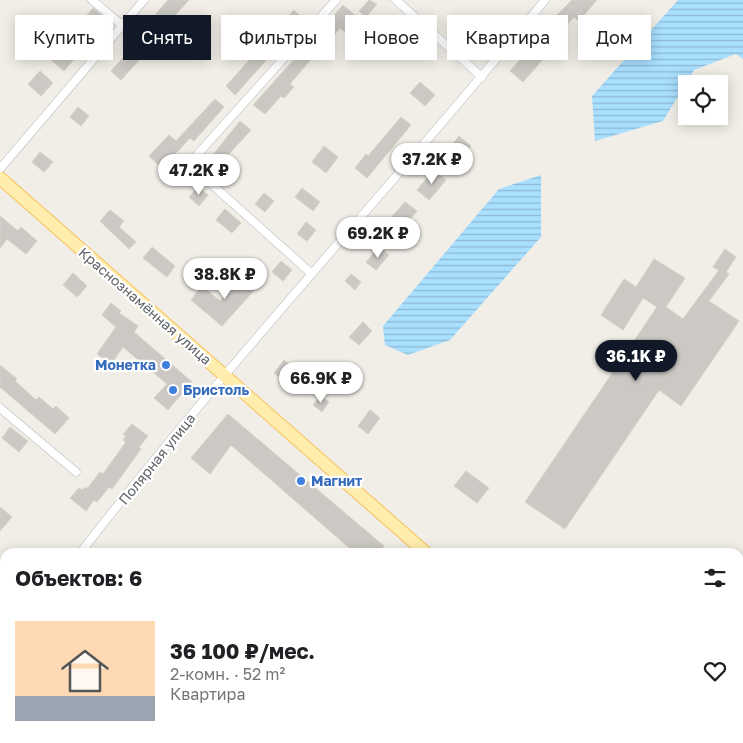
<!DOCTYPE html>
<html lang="ru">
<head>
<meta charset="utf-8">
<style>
	:root { --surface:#fff; --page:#f6f6f6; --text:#202124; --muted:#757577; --accent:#111827 }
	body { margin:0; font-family:"Golos Text",sans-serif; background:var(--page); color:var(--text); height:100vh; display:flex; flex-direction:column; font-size:19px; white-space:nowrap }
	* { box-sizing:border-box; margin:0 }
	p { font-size:16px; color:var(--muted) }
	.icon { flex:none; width:28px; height:28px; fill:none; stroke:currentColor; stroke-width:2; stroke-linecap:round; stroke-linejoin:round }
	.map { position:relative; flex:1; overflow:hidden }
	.side { position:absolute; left:0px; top:548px; width:744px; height:196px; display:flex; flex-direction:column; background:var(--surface); border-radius:15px 15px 0 0; box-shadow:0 2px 12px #0003 }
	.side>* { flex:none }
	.hud { position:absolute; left:15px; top:15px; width:714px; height:45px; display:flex; gap:10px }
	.fabs { position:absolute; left:678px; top:75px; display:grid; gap:10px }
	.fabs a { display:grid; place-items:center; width:50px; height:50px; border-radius:0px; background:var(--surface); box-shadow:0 2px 12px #0003; font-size:25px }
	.price { position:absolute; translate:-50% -42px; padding:0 11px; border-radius:18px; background:#fff; color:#222; font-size:16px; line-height:32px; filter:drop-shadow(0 1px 2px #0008) }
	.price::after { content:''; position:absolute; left:50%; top:30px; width:15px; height:11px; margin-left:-8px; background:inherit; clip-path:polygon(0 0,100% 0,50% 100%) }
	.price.current { background:var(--accent); color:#fff }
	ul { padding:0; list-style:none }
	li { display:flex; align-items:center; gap:15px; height:125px; padding:0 15px }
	li span { display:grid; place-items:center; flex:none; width:140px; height:100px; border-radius:0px; color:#555 }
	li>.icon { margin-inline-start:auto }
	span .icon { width:60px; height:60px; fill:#fffc; stroke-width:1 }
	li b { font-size:21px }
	h2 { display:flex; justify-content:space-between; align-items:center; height:60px; padding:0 15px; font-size:21px }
	.pill { padding:0 18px; border-radius:0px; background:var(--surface); box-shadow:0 2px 12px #0003; font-size:18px; line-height:45px }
	.pill.current { background:var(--accent); color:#fff }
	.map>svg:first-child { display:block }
</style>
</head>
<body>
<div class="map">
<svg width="743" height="743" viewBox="0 0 743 743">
	<defs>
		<pattern id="water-rules" width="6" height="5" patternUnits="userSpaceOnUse" patternTransform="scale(1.25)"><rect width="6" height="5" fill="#a9dfff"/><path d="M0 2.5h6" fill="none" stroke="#8db8d2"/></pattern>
	</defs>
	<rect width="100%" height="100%" fill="#f1eee7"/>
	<path fill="url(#water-rules)" d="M678,0h65v59l-7,-5 -42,16 -31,51 -68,20 -3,-45z
		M541,175v62l-91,103 -42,15 -23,-10 -2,-19 116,-137z"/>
	<path fill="#ccc9c4" stroke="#d6d0c5" d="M168,0h21l-33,36 2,3 -37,41 -10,-9 19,-21 -3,-3z
		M369,0l8,4 -11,13 -7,-6z
		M572,0h25l-18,21 -5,-4 -21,23 -11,-10z
		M343,5l15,13 -13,14 -5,-4 -21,25 -2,-1 -27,32 4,3 -10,11 -3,-2 -16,18 -12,-9z
		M93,8l15,13 -11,12 -15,-12z
		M294,10l9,9 -68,76 -9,-9z
		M475,19l12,10 -14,16 -11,-10z
		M394,23l11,10 -8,9 -11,-10z
		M532,46l12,12 -21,24 -13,-11z
		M65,47l11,10 -12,14 -12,-10z
		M40,71l13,12 -12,13 -13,-12z
		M420,82l15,13 -10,11 -15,-13z
		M215,99l9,8 -30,34 -4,-3 -28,30 -13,-12 20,-21 7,6z
		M78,107l11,9 -8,10 -11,-9z
		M401,117l10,8 -44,53 -12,-10 11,-14 2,2z
		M240,121l11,9 -35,38 -8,-7z
		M459,136l12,10 -7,8 -11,-10z
		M324,146l14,11 -12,16 -14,-11z
		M40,152l13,10 -9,10 -12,-10z
		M434,170l12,10 -17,20 -12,-10z
		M198,187l10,8 -9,11 -10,-9z
		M302,188l18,14 -7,9 -18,-14z
		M264,193l10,8 -9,11 -10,-8z
		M405,202l12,9 -17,20 -12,-10z
		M225,209l16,14 -9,10 -16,-13z
		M110,210l14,11 -5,6 17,15 -7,7 -29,-28z
		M0,216l18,15 3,-4 16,14 -11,13 -19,-15 -7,9z
		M306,222l10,8 -9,11 -10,-7z
		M152,247l23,19 -8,11 -24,-19z
		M379,247l10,8 -13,15 -10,-8z
		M725,249l11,8 -10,15 3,2 -20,27 30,20 -58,85 -22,-16 -94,139 -40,-27 132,-195 -14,-9 -20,32 -22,-15 23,-36 12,8 18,-28 31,19 -19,29 17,12 36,-49 -6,-3z
		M281,261l11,9 -9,11 -11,-9z
		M73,273l14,13 -10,11 -14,-12z
		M246,273l13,12 -37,41 -31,-26 11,-14 18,15z
		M351,274l10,8 -6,8 -10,-9z
		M111,303l10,8 -2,2 19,13 -4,6 58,50 -24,28 -14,-12 13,-14 -44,-37 -12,17 -14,-10 19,-27 -14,-12z
		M363,322l9,9 -13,14 -10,-8z
		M284,360l8,7 -10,12 -8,-6z
		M0,365l17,14 -2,2 21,19 3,-3 14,12 3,-3 13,12 -14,16 -55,-47z
		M321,396l8,6 -7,10 -9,-7z
		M370,410l10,8 -12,16 -10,-8z
		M228,414l156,132 -5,6h-25l-123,-107 -21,29 -19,-16z
		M132,424l16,12 -9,11 2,2 -29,40 -3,-2 -12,15 -3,-2 -8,11 -16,-13 9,-10 3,2 3,-3 2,2 13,-17 3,2 23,-32 -3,-2 3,-4 -3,-2z
		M10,427l18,14 -9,11 -17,-14z
		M466,471l23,17 -12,15 -23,-17z
		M0,507l12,10 -12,14z"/>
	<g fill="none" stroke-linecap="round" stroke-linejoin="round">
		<g stroke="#b7babe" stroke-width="9">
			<path id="minor" d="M92,0l31,26
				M396,0l86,77
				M0,169l144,-169
				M312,274l-114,-102 -5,-9 4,-8 139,-155
				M0,408l76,64
				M81,552c147,-190 312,-366 464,-552
				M0,642l5,-3
				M0,668l5,-2
				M329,743l3,-4"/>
		</g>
		<g stroke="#f8c159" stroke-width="14">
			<path id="primary" d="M0,178l425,374
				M739,677l4,2"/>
		</g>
		<use href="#minor" stroke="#fff" stroke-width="8"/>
		<use href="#primary" stroke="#ffedae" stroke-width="12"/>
	</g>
	<g fill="#3f7fe0" stroke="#fff" stroke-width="2">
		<circle cx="166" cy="365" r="5"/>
		<circle cx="173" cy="390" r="5"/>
		<circle cx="301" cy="481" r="5"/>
	</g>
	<g text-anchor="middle" stroke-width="4.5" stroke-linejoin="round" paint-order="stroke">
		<g font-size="14" fill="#5e6368" stroke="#fff">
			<text transform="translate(145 306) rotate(41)" y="5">Краснознамённая улица</text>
			<text transform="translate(157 459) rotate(-51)" y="5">Полярная улица</text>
		</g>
		<g font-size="14" font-weight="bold" fill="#366cbe" stroke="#fff" text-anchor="start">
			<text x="156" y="370" text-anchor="end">Монетка</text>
			<text x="183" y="395">Бристоль</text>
			<text x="311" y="486">Магнит</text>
		</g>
	</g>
</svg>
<div class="fabs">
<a><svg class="icon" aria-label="locate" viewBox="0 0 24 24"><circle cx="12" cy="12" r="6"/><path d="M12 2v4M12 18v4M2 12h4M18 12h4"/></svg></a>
</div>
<b class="price" style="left:432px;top:185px">37.2K ₽</b>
<b class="price" style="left:199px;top:196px">47.2K ₽</b>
<b class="price" style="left:378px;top:259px">69.2K ₽</b>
<b class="price" style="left:225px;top:300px">38.8K ₽</b>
<b class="price current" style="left:636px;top:382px">36.1K ₽</b>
<b class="price" style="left:321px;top:404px">66.9K ₽</b>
<div class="hud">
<a class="pill">Купить</a>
<a class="pill current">Снять</a>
<a class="pill">Фильтры</a>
<a class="pill">Новое</a>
<a class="pill">Квартира</a>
<a class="pill">Дом</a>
</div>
<section class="side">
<h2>Объектов: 6<svg class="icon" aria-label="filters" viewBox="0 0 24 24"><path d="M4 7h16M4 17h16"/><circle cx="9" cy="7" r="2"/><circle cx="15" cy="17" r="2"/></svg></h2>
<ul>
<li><span style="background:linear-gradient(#ffd9b3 75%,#9aa5b1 0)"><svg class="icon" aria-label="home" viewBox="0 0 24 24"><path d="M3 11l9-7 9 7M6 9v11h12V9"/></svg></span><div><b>36 100 ₽/мес.</b><p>2-комн. · 52 m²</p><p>Квартира</p></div><svg class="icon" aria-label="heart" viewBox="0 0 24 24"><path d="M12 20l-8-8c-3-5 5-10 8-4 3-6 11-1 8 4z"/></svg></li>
</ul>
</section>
</div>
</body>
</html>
